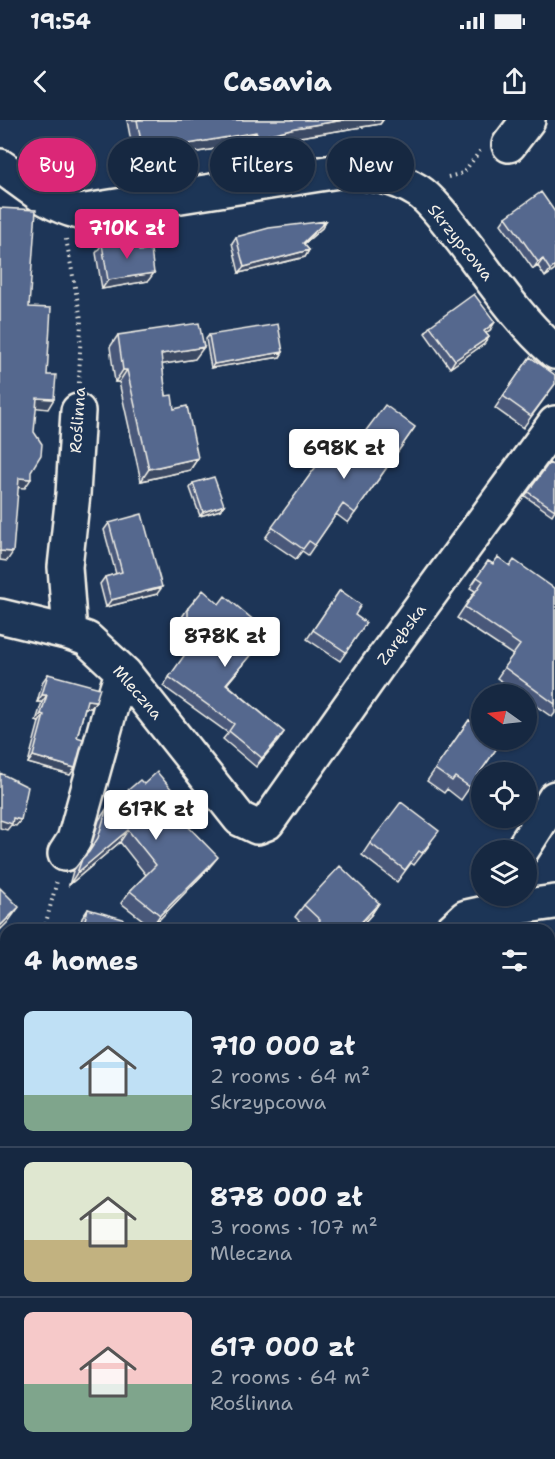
<!DOCTYPE html>
<html lang="en">
<head>
<meta charset="utf-8">
<style>
	:root { --surface:#162841; --page:#23344c; --text:#f1f3f6; --muted:#9ea6b1; --line:#35445a; --accent:#db2777 }
	body { margin:0; font-family:"Shantell Sans",sans-serif; background:var(--page); color:var(--text); height:100vh; display:flex; flex-direction:column; font-size:22px; white-space:nowrap }
	* { box-sizing:border-box; margin:0 }
	p { font-size:20px; color:var(--muted) }
	.icon { flex:none; width:33px; height:33px; fill:none; stroke:currentColor; stroke-width:2; stroke-linecap:round; stroke-linejoin:round }
	.map { position:relative; flex:1; overflow:hidden }
	.sheet { position:absolute; left:0px; top:804px; width:555px; height:536px; display:flex; flex-direction:column; background:var(--surface); border-radius:18px 18px 0 0; box-shadow:0 2px 4px #0004,0 0 0 2px var(--line) }
	.sheet>* { flex:none }
	.banner { position:absolute; left:18px; top:18px; width:519px; height:54px; display:flex; gap:12px }
	.needle { width:39px; rotate:284deg }
	.buttons { position:absolute; left:471px; top:564px; display:grid; gap:12px }
	.buttons a { display:grid; place-items:center; width:66px; height:66px; border-radius:50%; background:var(--surface); box-shadow:0 2px 4px #0004,0 0 0 2px var(--line); font-size:30px }
	.price { position:absolute; translate:-50% -51px; padding:0 14px; border-radius:6px; background:#fff; color:#222; font-size:20px; line-height:39px; filter:drop-shadow(0 2px 3px #0008) }
	.price::after { content:''; position:absolute; left:50%; top:36px; width:18px; height:14px; margin-left:-9px; background:inherit; clip-path:polygon(0 0,100% 0,50% 100%) }
	.price.selected { background:var(--accent); color:#fff }
	ul { padding:0; list-style:none }
	li { display:flex; align-items:center; gap:18px; height:150px; padding:0 24px }
	li+li { border-top:2px solid var(--line) }
	li span { display:grid; place-items:center; flex:none; width:168px; height:120px; border-radius:9px; color:#555 }
	li>.icon { margin-inline-start:auto }
	span .icon { width:72px; height:72px; fill:#fffc; stroke-width:1 }
	li b { font-size:26px }
	h2 { display:flex; justify-content:space-between; align-items:center; height:72px; padding:0 24px; font-size:26px }
	.chip { padding:0 21px; border-radius:27px; background:var(--surface); box-shadow:0 2px 4px #0004,0 0 0 2px var(--line); font-size:21px; line-height:54px }
	.chip.selected { background:var(--accent); color:#fff }
	.status { display:flex; justify-content:space-between; align-items:center; height:42px; padding:0 30px; background:var(--surface); direction:ltr }
	.status svg { height:16px; fill:currentColor }
	header { display:flex; justify-content:space-between; align-items:center; height:78px; padding:0 24px; background:var(--surface); font-size:27px; font-weight:700 }
	.map>svg:first-child { display:block }
</style>
</head>
<body>
<div class="status"><b>19:54</b><svg viewBox="0 0 49 12"><path d="M0 12V9h3v3zM5 12V6h3v6zM10 12V3h3v9zM15 12V0h3v12zM26 1h20v11H26zM47 4h2v5h-2z"/></svg></div>
<header><svg class="icon" aria-label="back" viewBox="0 0 24 24"><path d="M15 5l-7 7 7 7"/></svg>Casavia<svg class="icon" aria-label="share" viewBox="0 0 24 24"><path d="M12 15V3M7 8l5-5 5 5M5 13v7h14v-7"/></svg></header>
<div class="map">
<svg width="555" height="1339" viewBox="0 0 555 1339">
	<defs>
		<pattern id="grass-dots" width="8" height="8" patternUnits="userSpaceOnUse" patternTransform="scale(1.5)"><rect width="8" height="8" fill="#4a7174"/><path d="M2 2h.1M6 6h.1" fill="none" stroke="#658688" stroke-width="1.8" stroke-linecap="round"/></pattern>
	</defs>
	<rect width="100%" height="100%" fill="#1d3557"/>
	<filter id="ink" filterUnits="userSpaceOnUse"><feTurbulence type="fractalNoise" baseFrequency=".0167" numOctaves="2"/><feDisplacementMap in="SourceGraphic" scale="12" xChannelSelector="R" yChannelSelector="G"/><feConvolveMatrix kernelMatrix="1 2 1 2 8 2 1 2 1" color-interpolation-filters="sRGB"/></filter>
	<g filter="url(#ink)">
		<path fill="url(#grass-dots)" stroke="#9fb1ae" stroke-width="1.5" d="M93,1334h127l-5,5h-99z"/>
		<g fill="none" stroke-linecap="round" stroke-linejoin="round">
			<g stroke="#f4f1e8" stroke-width="38">
				<path id="minor" d="M509,25l19,-25
					M0,46c27,18 46,38 79,46l260,-41c28,1 55,5 79,20 14,9 33,35 43,48 30,39 57,81 94,113
					M0,496l70,17 17,6 38,35 115,145 17,8 10,-4 110,-156 178,-244
					M70,513l-5,-66 8,-73 5,-83
					M522,730l33,-52
					M65,734l9,-14 38,-137 7,-21 6,-8
					M452,810l14,-13 32,-7 57,-8
					M0,989l6,6
					M0,1238l6,-7
					M549,1247l6,-6
					M347,1334l5,5
					M459,1339l5,-5"/>
			</g>
			<path stroke="#f4f1e8" stroke-width="4" stroke-dasharray="1.5 4.5" stroke-linecap="butt" d="M448,57l15,-4 17,-22
				M66,119l15,80 -2,64
				M44,810l13,-49
				M25,1339l10,-5
				M298,1339l6,-5"/>
			<use href="#minor" stroke="#1d3557" stroke-width="33"/>
		</g>
		<path fill="#48597a" stroke="#f4f1e8" stroke-width="1.5" d="M127,0h256l-3,4 -93,15 -37,9 -1,-5 -114,20z
			M506,97l49,53 -10,7 -7,-11 -5,3 -32,-45z
			M326,101l-4,7 -18,16 5,6 -4,7 -66,16 -7,-30 4,-6z
			M102,124l37,7 9,30 -46,8 -6,-36z
			M430,206l60,4 -4,3 3,4 -5,7 -34,24 -25,-35z
			M118,215l77,24 -33,5 4,32 8,13 24,49 -8,12 -49,11 -22,-99h-4l-5,-35z
			M209,215l74,17 -3,5 -69,11 -5,-29z
			M530,237l25,27 -32,44 -28,-20z
			M415,307l-67,96 -12,-9 -28,41 -6,-4 -6,8 -31,-21 58,-81 15,11z
			M549,343l6,47 -3,5 -27,-19z
			M193,363l31,22 -4,5 -20,6 -10,-28z
			M109,403l48,71 -51,13 -6,-23 5,-7 11,-3 -12,-44z
			M488,441l5,3 17,2 45,23v124l-3,4 -26,-18v-5h-6l-23,-16 16,-23 -56,-37 18,-27 -5,-3z
			M340,470l15,25 11,8 -26,38 -33,-22z
			M188,488l75,33 -36,43 57,48 -28,35 -33,-28 5,-6 -65,-47 34,-48 -15,-13v-8z
			M48,554l48,27 -5,7h-6l-8,29 -2,31 -5,7 -42,-12 11,-41 -3,-1 6,-19h-5l6,-21z
			M469,600l32,22 -40,58 -14,-11 -3,4 -17,-12z
			M144,664l45,26 -7,10 27,48 -57,59 -31,-24 9,-12 16,-16 -26,-33 -51,43 4,-14 9,-12 5,-5 3,-4 9,-30 8,-12z
			M370,723h61l-17,22 -3,-2 -14,19 -35,-27z
			M379,783l-8,12 -14,15h-48l-14,-13 9,-12z
			M88,789l32,21h-41l3,-12z
			M555,820v152l-3,1 -3,-19v-133z
			M549,1114l6,6v70l-1,1 -5,-5z
			M555,1289v26l-6,-6v-14z"/>
		<path fill="#3b4863" stroke="#f4f1e8" stroke-width="1.5" d="M344,0h39l-3,4 -93,15 -37,9 8,-11 37,-9z
			M256,12l-7,11 -114,20 8,-11z
			M326,101l-4,7 -24,21 5,-6z
			M309,130l-4,7 -66,16 5,-6z
			M543,139l-5,7 -5,3 5,-7z
			M555,146v4l-10,7 5,-7z
			M154,153l-6,8 -46,8 6,-9z
			M495,202l-5,8 -11,8 5,-7z
			M489,217l-5,7 -34,24 5,-8z
			M204,227l-9,12 -43,7 9,-12z
			M283,232l-3,5 -69,11 3,-4z
			M123,250h4l-8,12h-4z
			M37,278l17,1 -6,10 -18,-2z
			M198,338l-8,12 -49,11 8,-12z
			M19,358l12,1 -6,9 -13,-1z
			M224,385l-4,5 -20,6 3,-4z
			M0,431l13,1 -6,9 -7,-1z
			M162,467l-5,7 -51,13 5,-7z
			M269,513l-6,8 -43,51 6,-8z
			M42,575h5l-5,7h-5z
			M87,580l9,1 -5,7 -10,-1z
			M41,594l3,1 -5,7 -3,-1z
			M284,612l-6,9 -22,26 6,-9z
			M33,636l42,12 -5,7 -42,-12z
			M13,698l8,2 -5,6 -5,-1 -4,5 -7,-2v-8z
			M128,710l-8,12 -51,43 8,-12z
			M218,737l-9,11 -57,59 8,-12z
			M379,783l-8,12 -14,15h-3z
			M19,787l-11,15 -8,8v-4z
			M6,882v4l-6,6v-4z
			M554,940l-5,8v-7z
			M6,1182v3l-6,5v-2z"/>
		<path fill="#54678e" stroke="#f4f1e8" stroke-width="1.5" d="M137,0h207l-49,8 -37,9 -2,-5 -113,20z
			M541,72l14,20v54l-5,4 -7,-11 -5,3 -32,-45z
			M0,88l36,2 -7,97 22,1 -4,67h9l-2,24 -17,-1 -3,34 8,12 -1,11 -10,16v8l-12,-1 -6,74 -13,-1z
			M326,101l-23,22 6,7 -65,17 -8,-30 33,-9z
			M137,119l2,12 12,-1 3,23 -46,7 -6,-36z
			M474,174l21,28 -11,9 5,6 -34,23 -25,-34z
			M199,203l5,24 -43,7 5,42 6,-1 2,14 13,-3 11,52 -49,11 -22,-99h-4l-5,-35z
			M278,204l5,28 -69,12 -5,-29z
			M530,237l25,18v9l-24,32 -28,-20z
			M385,285l30,22 -60,86 -12,-9 -28,41 -6,-4 -6,8 -31,-22 51,-70 15,11z
			M549,343l6,3v44l-27,-18z
			M214,357l10,28 -21,7 -10,-29z
			M142,394l20,73 -51,13 -6,-23 17,-5 -13,-49z
			M498,437l12,9 4,-6 41,29v115l-51,-37 16,-22 -55,-38 18,-26 -6,-4 11,-16 5,3z
			M203,470l16,14 6,-8 44,37 -43,51 58,48 -22,26 -33,-27 5,-7 -65,-47 34,-48 -15,-12v-9z
			M340,470l21,15 -6,10 11,8 -20,29 -33,-22z
			M48,554l52,14 -4,13 -9,-1 -10,37 6,2 -8,29 -42,-12 11,-41 -3,-1 6,-19h-5z
			M469,600l13,8v12h15l4,2 -31,45 -15,-10 -3,4 -17,-12z
			M157,652l32,38 -9,8 38,39 -58,58 -30,-24 26,-26 -28,-35 -51,43 5,-14 7,-7 9,-14 9,-30 33,-28 4,4z
			M0,653l28,14 -7,33 -8,-2 -1,6 -12,-4z
			M401,682l38,29 -17,22 -3,-2 -14,19 -35,-27z
			M340,746l39,37 -25,27h-32l-6,-5 4,-5 -16,-15z
			M0,768l19,19 -19,19z
			M88,789l35,10 -3,11h-38z
			M555,820v126l-1,-6 -5,1v-120z
			M0,831l6,6v45l-6,6z
			M549,1114l6,6v57l-6,-6z
			M0,1125l6,5v52l-6,6z
			M555,1289v11l-6,-6z
			M239,1334h28l5,5h-38z"/>
	</g>
	<g text-anchor="middle" stroke-width="4.5" stroke-linejoin="round" paint-order="stroke">
		<g font-size="16" fill="#f4f1e8" stroke="#1d3557">
			<text transform="translate(461 122) rotate(51)" y="6">Skrzypcowa</text>
			<text transform="translate(77 300) rotate(-86)" y="6">Roślinna</text>
			<text transform="translate(401 514) rotate(-54)" y="6">Zarębska</text>
			<text transform="translate(138 572) rotate(49)" y="6">Mleczna</text>
		</g>
	</g>
</svg>
<div class="buttons">
<a><svg class="needle" viewBox="-14 -14 28 28"><path d="M0-13l5 13h-10z" fill="#e53935"/><path d="M0 13l5-13h-10z" fill="#9ea6b1"/></svg></a>
<a><svg class="icon" aria-label="locate" viewBox="0 0 24 24"><circle cx="12" cy="12" r="6"/><path d="M12 2v4M12 18v4M2 12h4M18 12h4"/></svg></a>
<a><svg class="icon" aria-label="layers" viewBox="0 0 24 24"><path d="M12 4l9 5-9 5-9-5zM3 14l9 5 9-5"/></svg></a>
</div>
<b class="price selected" style="left:127px;top:140px">710K zł</b>
<b class="price" style="left:344px;top:360px">698K zł</b>
<b class="price" style="left:225px;top:548px">878K zł</b>
<b class="price" style="left:156px;top:721px">617K zł</b>
<div class="banner">
<a class="chip selected">Buy</a>
<a class="chip">Rent</a>
<a class="chip">Filters</a>
<a class="chip">New</a>
</div>
<section class="sheet">
<h2>4 homes<svg class="icon" aria-label="filters" viewBox="0 0 24 24"><path d="M4 7h16M4 17h16"/><circle cx="9" cy="7" r="2"/><circle cx="15" cy="17" r="2"/></svg></h2>
<ul>
<li><span style="background:linear-gradient(#bfe0f5 70%,#7fa58c 0)"><svg class="icon" aria-label="home" viewBox="0 0 24 24"><path d="M3 11l9-7 9 7M6 9v11h12V9"/></svg></span><div><b>710 000 zł</b><p>2 rooms · 64 m²</p><p>Skrzypcowa</p></div></li>
<li><span style="background:linear-gradient(#dfe7d0 65%,#c2b280 0)"><svg class="icon" aria-label="home" viewBox="0 0 24 24"><path d="M3 11l9-7 9 7M6 9v11h12V9"/></svg></span><div><b>878 000 zł</b><p>3 rooms · 107 m²</p><p>Mleczna</p></div></li>
<li><span style="background:linear-gradient(#f6c9c9 60%,#7fa58c 0)"><svg class="icon" aria-label="home" viewBox="0 0 24 24"><path d="M3 11l9-7 9 7M6 9v11h12V9"/></svg></span><div><b>617 000 zł</b><p>2 rooms · 64 m²</p><p>Roślinna</p></div></li>
</ul>
</section>
</div>
</body>
</html>
